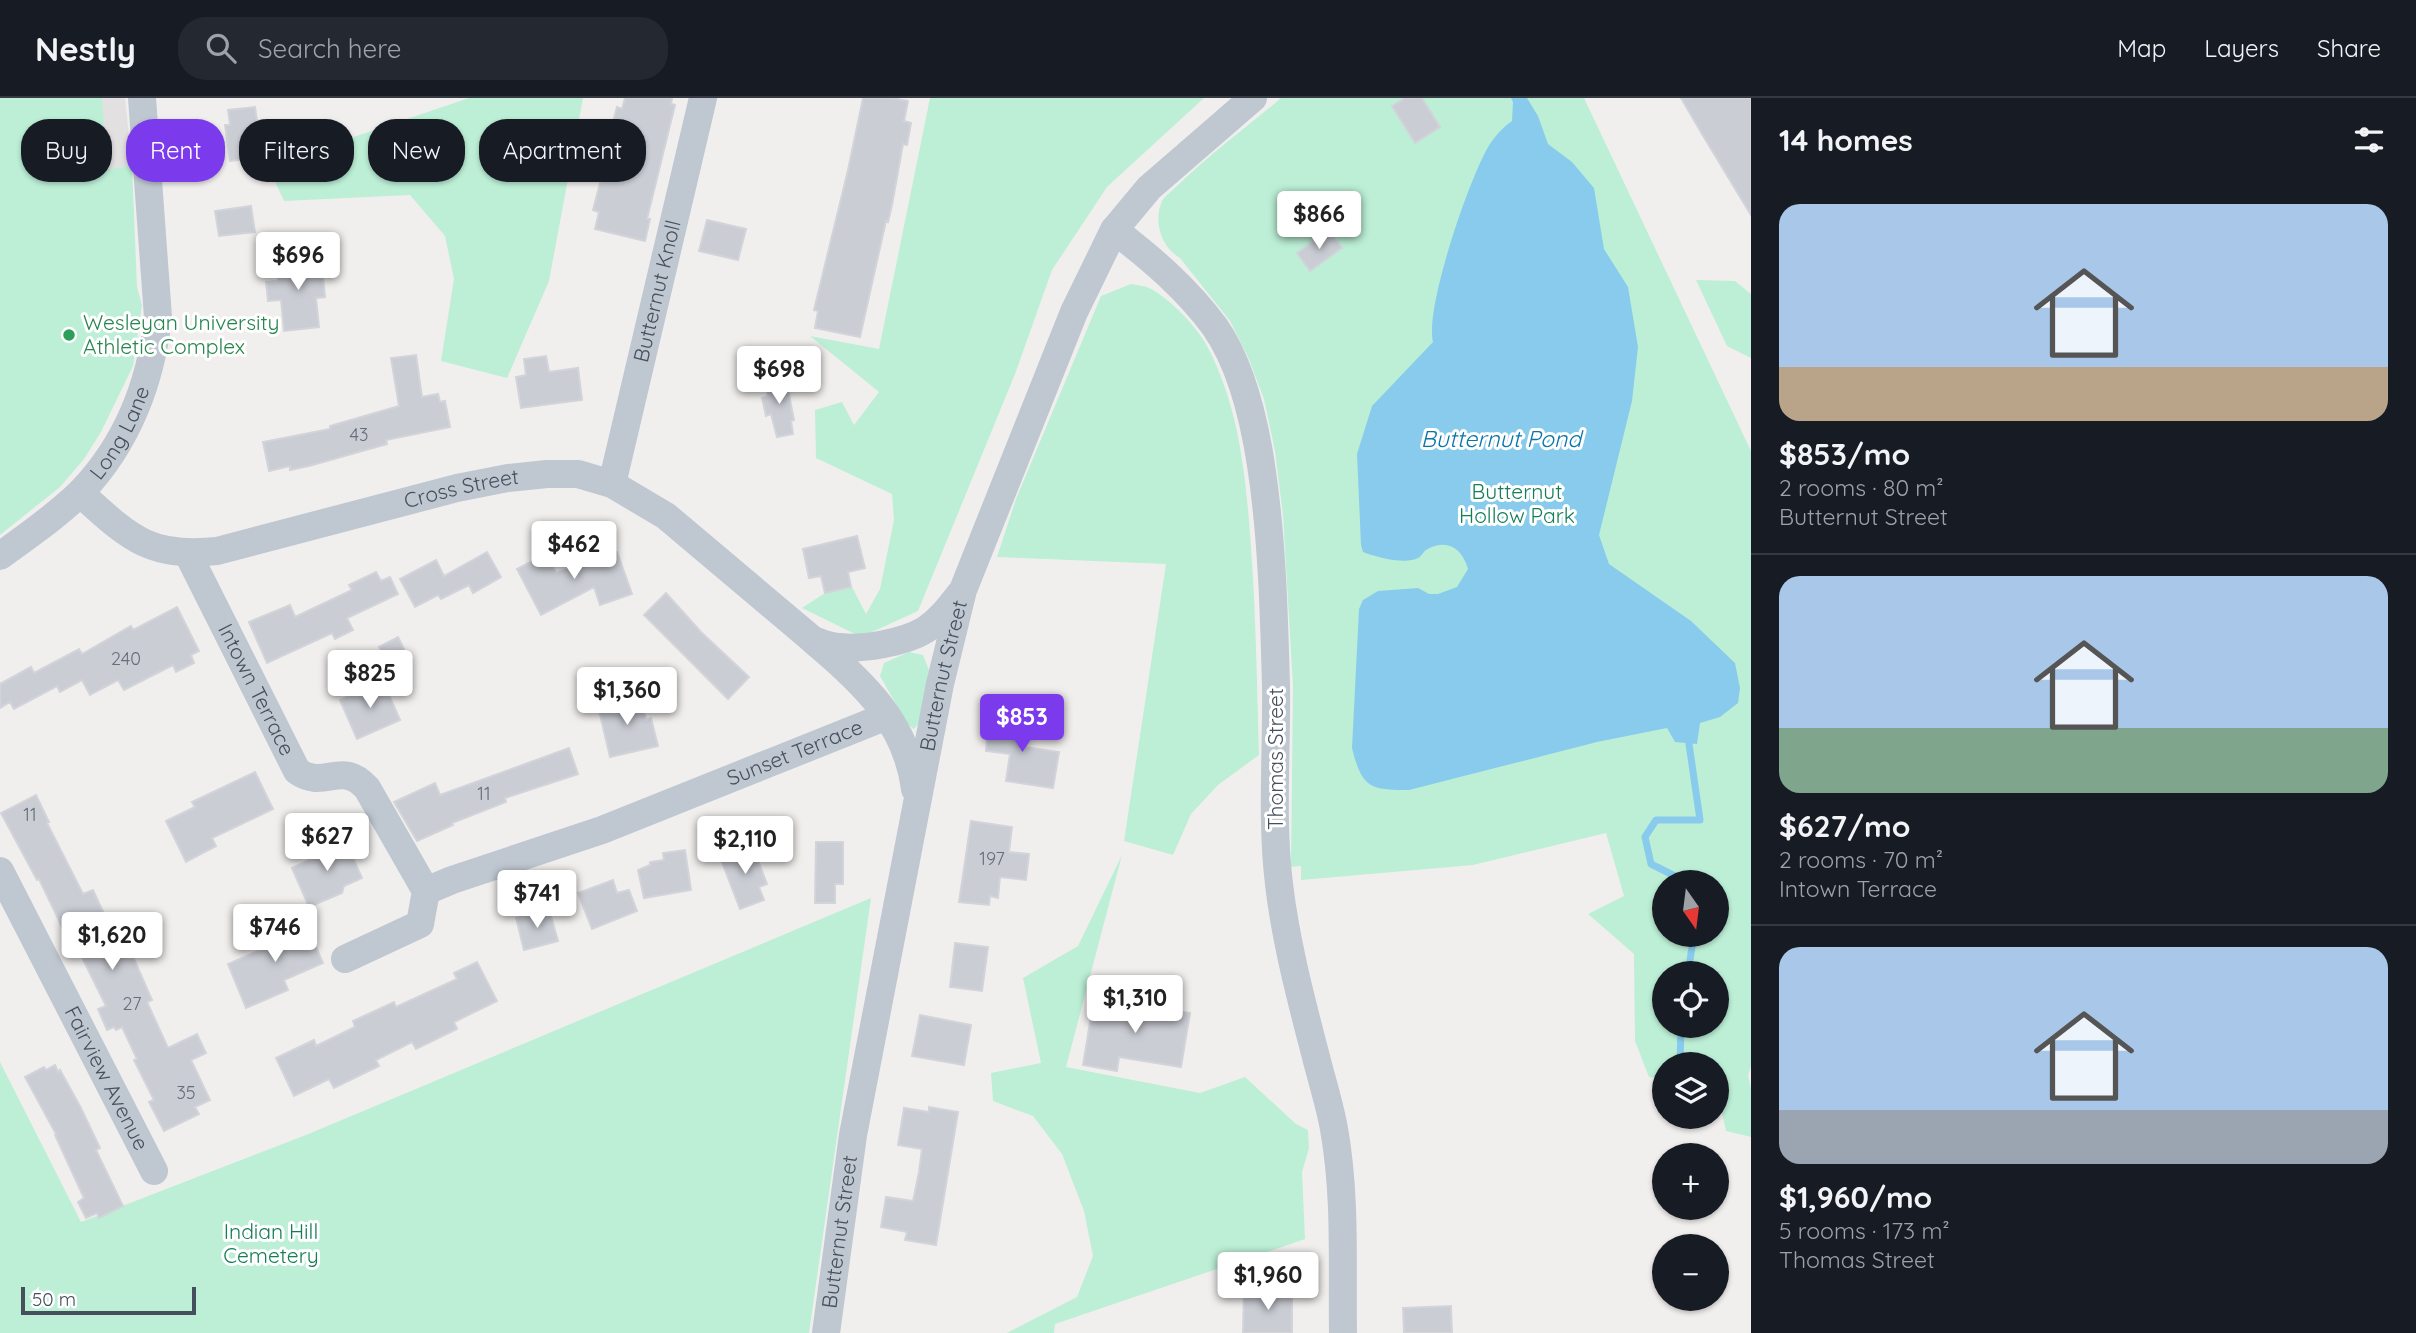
<!DOCTYPE html>
<html lang="en">
<head>
<meta charset="utf-8">
<style>
	:root { --surface:#171b24; --page:#242831; --text:#f1f3f6; --muted:#9ea1a6; --line:#363941; --accent:#7c3aed }
	body { margin:0; font-family:Quicksand,sans-serif; background:var(--page); color:var(--text); height:100vh; display:flex; flex-direction:column; font-size:26px; white-space:nowrap }
	* { box-sizing:border-box; margin:0 }
	p { font-size:23px; color:var(--muted) }
	.icon { flex:none; width:38px; height:38px; fill:none; stroke:currentColor; stroke-width:2; stroke-linecap:round; stroke-linejoin:round }
	.map { position:relative; flex:1; overflow:hidden }
	.sheet { display:flex; flex-direction:column; background:var(--surface); width:665px }
	.sheet>* { flex:none }
	.hud { position:absolute; left:21px; top:21px; width:665px; height:63px; display:flex; gap:14px }
	.needle { width:46px; rotate:166deg }
	.tools { position:absolute; left:1652px; top:772px; display:grid; gap:14px }
	.tools a { display:grid; place-items:center; width:77px; height:77px; border-radius:50%; background:var(--surface); box-shadow:0 2px 5px #0004; font-size:35px }
	.scale { position:absolute; left:21px; bottom:18px; width:175px; box-sizing:border-box; padding-left:7px; border:4px solid #464f5c; border-top:0; font-size:19px; line-height:24px; white-space:nowrap; color:#464f5c; -webkit-text-stroke:5px #fff; paint-order:stroke }
	.price { position:absolute; translate:-50% -60px; padding:0 16px; border-radius:7px; background:#fff; color:#222; font-size:23px; line-height:46px; filter:drop-shadow(0 2px 4px #0008) }
	.price::after { content:''; position:absolute; left:50%; top:42px; width:21px; height:16px; margin-left:-10px; background:inherit; clip-path:polygon(0 0,100% 0,50% 100%) }
	.price.on { background:var(--accent); color:#fff }
	ul { padding:0; list-style:none }
	li { display:grid; align-content:center; gap:14px; height:371px; padding:0 28px }
	li+li { border-top:2px solid var(--line) }
	li span { display:grid; place-items:center; height:217px; border-radius:21px; color:#555 }
	li>.icon { margin-inline-start:auto }
	span .icon { width:126px; height:126px; fill:#fffc; stroke-width:1 }
	li b { font-size:30px }
	h2 { display:flex; justify-content:space-between; align-items:center; height:84px; padding:0 28px; font-size:30px }
	.chip { padding:0 24px; border-radius:28px; background:var(--surface); box-shadow:0 2px 5px #0004; font-size:24px; line-height:63px }
	.chip.on { background:var(--accent); color:#fff }
	header { display:flex; align-items:center; gap:42px; box-sizing:border-box; height:98px; padding:0 35px; background:var(--surface); border-bottom:2px solid var(--line) }
	header strong { font-size:33px }
	nav { display:flex; gap:38px; margin-inline-start:auto; font-size:24px }
	.search { width:490px; height:63px; background:var(--page); display:flex; align-items:center; gap:18px; box-sizing:border-box; padding:0 24px; border-radius:28px; color:var(--muted); font-size:26px }
	main { display:flex; flex:1; min-height:0 }
	.map>svg:first-child { display:block }
</style>
</head>
<body>
<header>
<strong>Nestly</strong>
<div class="search"><svg class="icon" aria-label="search" viewBox="0 0 24 24"><circle cx="10" cy="10" r="6"/><path d="M15 15l6 6"/></svg>Search here</div>
<nav><a>Map</a><a>Layers</a><a>Share</a></nav>
</header>
<main>
<div class="map">
<svg width="1751" height="1235" viewBox="0 0 1751 1235">
	<rect width="100%" height="100%" fill="#f1efee"/>
	<path fill="#e2e0e0" d="M0,0h125l7,68 -25,3z"/>
	<path fill="#bcefd6" fill-rule="evenodd" d="M0,0h102l5,71 25,-3 5,121 5,18 -9,61 -32,66 -17,27 -24,28 -60,48z
		M469,0h114l-34,183 -42,97 -66,-17 13,-82 -9,-43 -35,-41 -126,6 -16,-35z
		M930,0h274l-97,89 -55,83 -37,104 -97,237 -57,26 -59,-29 23,-15 27,-6 14,27 14,-25 14,-69 -2,-26 -76,-36 -1,-48 27,-8 12,23 25,-33 -69,-56 69,13z
		M1281,0h303l167,353v615l-3,9 3,14v48l-25,-6 -9,-40v-27h-53v15l-15,-2 -14,-36 -1,-87 -46,-40 36,-18 -18,-63 -133,32 -172,15v-14l-10,1 2,-181 -10,-171 -8,-64 -11,-52 -16,-42 -18,-36 -50,-63c-19,-11 -27,-36 -18,-57 3,-5 11,-11 15,-15 33,-32 70,-59 104,-88zM1664,784h53v52h-53zM1664,875h53v53h-53z
		M1696,182l39,1 16,13v64l-24,-12z
		M1131,186c6,1 15,2 20,5 19,10 47,39 56,57 33,62 39,133 44,201 5,70 6,139 8,208l-41,30 -27,29 -18,41 -49,-14 42,-277 -169,-7 19,-58 85,-203z
		M909,554l14,3 6,15 -9,52 -6,7 -6,-4 -28,-49 4,-13z
		M1122,757l-56,212 134,26 45,-16 51,47 12,6 1,18 -7,24 3,67 -250,85 -1,9h-47l70,-36 16,-41 -9,-45 -22,-57 -29,-38 -40,-15 -2,-28 50,-10 -18,-85 55,-32z
		M871,800l-62,435h-809v-271l81,160 225,-87z"/>
	<path fill="#89cbec" d="M1511,0h16l11,18 10,28 24,18 22,26 10,61 24,38 10,60 -6,54 -33,134 10,29 82,57 44,42 5,25 -2,15 -18,14 -20,6 -3,21 -22,-2 -8,-14 -70,14 -188,48c-39,0 -47,-2 -57,-42l7,-139 4,-9 15,-9 40,-3 11,6h9l19,-7 11,-18c-6,-21 -21,-31 -42,-19 -3,2 -4,6 -8,8 -13,7 -42,-1 -55,-6l-2,-7 -4,-91 15,-48 61,-64c-8,-35 35,-159 54,-193 6,-11 15,-21 25,-28l1,-19z"/>
	<g fill="none" stroke-linecap="round" stroke-linejoin="round">
		<path stroke="#89cbec" stroke-width="7" d="M1687,784l-36,-18 -6,-27 11,-17h44l-12,-83
			M1688,875l6,-39
			M1680,966l1,-38"/>
	</g>
	<path fill="#cacdd4" stroke="#d2d4da" stroke-width="2" d="M625,0h47l-1,6 4,1 -28,114h3l-5,22 -50,-12 4,-17 -6,-2 20,-77 -3,-1 7,-25 5,2z
		M863,0h29l16,3 -4,20 7,2 -4,22 -4,-1 -11,61 -4,17 -2,-1 -26,116 -45,-9 3,-17 -4,-1 34,-140z
		M1405,0h17l18,29 -25,16 -23,-37z
		M1681,0h70v117l-49,-81z
		M255,9l2,14 6,-1 5,37 -38,4 -5,-36h5l-2,-15z
		M251,108l4,26 -36,4 -4,-25z
		M707,122l39,9 -8,31 -39,-9z
		M1329,132l13,18 -32,23 -13,-18z
		M312,158l1,11 9,-1 3,31 -9,1 3,29 -35,4 -3,-31 -13,1 -2,-19 12,-1 -1,-21z
		M416,257l6,42 16,-3 2,8 5,-1 5,26 -64,13 1,4 -78,22 -19,4v-4l-21,5 -6,-29 67,-13v-3l69,-20 -8,-48z
		M546,258l3,16 29,-4 4,32 -61,8 -5,-31 10,-2 -2,-16z
		M781,277l3,16 4,-1 6,30 -3,1 2,13 -16,3 -6,-23 -5,2 -4,-18 6,-2 -4,-17z
		M857,438l8,32 -17,4 3,15 -26,6 -4,-17 -12,2 -6,-29z
		M487,454l14,25 -28,16 -4,-8 -28,14 -3,-4 -23,12 -15,-28 36,-19 8,16z
		M617,454l15,42 -32,11 -6,-18 -53,28 -24,-46 29,-15 10,19z
		M376,474l5,9 9,-4 8,17 -51,24 6,12 -18,9 -3,-6 -65,30 -18,-41 41,-17 5,12 57,-27 -3,-5z
		M666,495l35,39 48,45 -21,22 -84,-84z
		M177,509l22,44 -8,4 3,8 -18,9 -3,-7 -49,25 -6,-10 -28,15 -8,-15 -22,12 -3,-6 -43,23 -4,-7 -10,6v-24l31,-17 3,6 45,-24 3,5 49,-28 2,4z
		M398,539l11,22 -18,10 -12,-22z
		M383,583l17,39 -43,19 -17,-39z
		M640,598l6,24 5,-2 7,28 -48,11 -12,-51z
		M1003,618l18,3 -1,6 8,4 -3,18 34,5 -6,36 -47,-7 4,-27 -24,-3 3,-31 13,2z
		M569,650l9,26 -73,24 1,4 -54,21 1,2 -36,16 -23,-39 41,-19 5,12z
		M255,674l18,37 -61,29 4,8 -30,16 -20,-41 29,-14 -3,-5z
		M36,697l13,27 -2,1 36,71 10,-4 19,41 8,-4 32,73 -5,2 21,46 29,-14 9,19 -15,7 19,40 -15,7 4,7 -35,17 -15,-29 5,-2 -20,-40 3,-1 -15,-32 -6,3 -2,-3 -7,3 -9,-21 8,-3 -38,-77 -4,2 -25,-52 -2,1 -36,-67z
		M971,723l41,6 -3,25 20,2 -3,26 -26,-3 -2,21 -8,-2 -1,9 -30,-3z
		M344,740l18,40 -18,8 -2,7 -33,14 -17,-39 32,-15 -2,-5z
		M816,744h27v42h-8v19h-20z
		M752,747l15,39 -8,3 5,13 -24,9 -20,-52z
		M685,752l6,40 -47,8 -6,-28 12,-5v-3l14,-2 -1,-7z
		M613,782l4,13 12,-3 8,21 -45,18 -14,-36z
		M549,811l9,32 -34,9 -8,-32z
		M304,822l19,43 -39,17 4,10 -42,18 -18,-44 37,-16 -4,-9z
		M955,845l33,4 -6,44 -32,-4z
		M477,864l20,39 -43,21 3,7 -41,20 -4,-7 -36,18 3,6 -45,22 -5,-9 -35,17 -18,-38 38,-18 2,6 39,-19 -2,-6 41,-19 2,5 61,-28 -3,-6z
		M1094,900l96,15 -9,54 -62,-10 -2,14 -34,-6z
		M920,917l51,10 -7,40 -52,-9z
		M55,967l3,7 2,-2 21,38 19,40 -4,2 27,56 -24,12 -2,-5 -11,5 -8,-16 6,-4 -29,-63 1,-1 -31,-57 19,-10 2,3z
		M929,1009l29,5 -22,133 -31,-5 2,-8 -26,-5 5,-30 27,4 6,-29 3,-23 -24,-4 6,-37 25,4z
		M1244,1192h48v43h-49z
		M1451,1208l1,27h-48l-1,-25z"/>
	<g fill="none" stroke-linecap="round" stroke-linejoin="round">
		<g stroke="#bfc7d1" stroke-width="28">
			<path d="M1114,132c38,29 73,59 101,97 27,39 39,92 46,138 11,72 13,147 15,221 1,66 -5,132 3,198 7,60 23,119 38,177 6,23 13,45 17,68 12,67 8,136 9,204"/>
			<path id="s1" d="M612,386l91,-386"/>
			<path id="s2" d="M80,395c49,44 68,65 137,58l240,-63 51,-10 39,-4h31l34,10 54,32 147,124c9,3 18,7 27,7 23,3 65,-5 85,-17 14,-9 24,-22 34,-35"/>
			<path id="s3" d="M188,456l109,217c29,20 43,-12 70,17l59,103 -6,33 -75,35"/>
			<path id="s4" d="M0,458c27,-20 57,-40 81,-64 46,-48 70,-110 77,-175l-16,-219"/>
			<path d="M815,544c49,41 92,82 100,147"/>
			<path id="s5" d="M0,773l154,300"/>
			<path id="s6" d="M426,793l26,-11 150,-50 285,-114"/>
			<path id="s7" d="M826,1235l27,-198 87,-451 23,-94 111,-278 40,-82 35,-42 104,-90"/>
		</g>
	</g>
	<circle fill="#2e9e5b" stroke="#fff" stroke-width="2.5" cx="69" cy="237" r="7"/>
	<g text-anchor="middle" stroke-width="6" stroke-linejoin="round" paint-order="stroke">
		<g font-size="18" fill="#676e7a">
			<text x="359" y="343">43</text>
			<text x="126" y="567">240</text>
			<text x="484" y="702">11</text>
			<text x="30" y="723">11</text>
			<text x="992" y="767">197</text>
			<text x="132" y="912">27</text>
			<text x="186" y="1001">35</text>
		</g>
		<g font-size="21" fill="#464f5c" stroke="#fff">
			<text dy="7" stroke="none"><textPath href="#s1" startOffset="198">Butternut Knoll</textPath></text>
			<text dy="7" stroke="none"><textPath href="#s4" startOffset="175">Long Lane</textPath></text>
			<text dy="7" stroke="none"><textPath href="#s2" startOffset="408">Cross Street</textPath></text>
			<text dy="7" stroke="none"><textPath href="#s7" startOffset="668">Butternut Street</textPath></text>
			<text dy="7" stroke="none"><textPath href="#s3" startOffset="152">Intown Terrace</textPath></text>
			<text dy="7" stroke="none"><textPath href="#s6" startOffset="394">Sunset Terrace</textPath></text>
			<text transform="translate(1276 661) rotate(-90)" y="7">Thomas Street</text>
			<text dy="7" stroke="none"><textPath href="#s5" startOffset="233">Fairview Avenue</textPath></text>
			<text dy="7" stroke="none"><textPath href="#s7" startOffset="102">Butternut Street</textPath></text>
		</g>
		<g font-size="21" fill="#27864d" stroke="#fff" text-anchor="start">
			<text x="83" y="232">Wesleyan University<tspan x="83" dy="24">Athletic Complex</tspan></text>
		</g>
		<g font-size="21" fill="#167e57" stroke="#fff">
			<text x="1517" y="401">Butternut<tspan x="1517" dy="24">Hollow Park</tspan></text>
			<text x="271" y="1141">Indian Hill<tspan x="271" dy="24">Cemetery</tspan></text>
		</g>
		<g font-size="23" font-style="italic" fill="#0b75aa" stroke="#fff">
			<text x="1501" y="349">Butternut Pond</text>
		</g>
	</g>
</svg>
<div class="tools">
<a><svg class="needle" viewBox="-14 -14 28 28"><path d="M0-13l5 13h-10z" fill="#e53935"/><path d="M0 13l5-13h-10z" fill="#9ea1a6"/></svg></a>
<a><svg class="icon" aria-label="locate" viewBox="0 0 24 24"><circle cx="12" cy="12" r="6"/><path d="M12 2v4M12 18v4M2 12h4M18 12h4"/></svg></a>
<a><svg class="icon" aria-label="layers" viewBox="0 0 24 24"><path d="M12 4l9 5-9 5-9-5zM3 14l9 5 9-5"/></svg></a>
<a>+</a>
<a>−</a>
</div>
<div class="scale">50 m</div>
<b class="price" style="left:1319px;top:153px">$866</b>
<b class="price" style="left:298px;top:194px">$696</b>
<b class="price" style="left:779px;top:308px">$698</b>
<b class="price" style="left:574px;top:483px">$462</b>
<b class="price" style="left:370px;top:612px">$825</b>
<b class="price" style="left:627px;top:629px">$1,360</b>
<b class="price on" style="left:1022px;top:656px">$853</b>
<b class="price" style="left:327px;top:775px">$627</b>
<b class="price" style="left:745px;top:778px">$2,110</b>
<b class="price" style="left:537px;top:832px">$741</b>
<b class="price" style="left:275px;top:866px">$746</b>
<b class="price" style="left:112px;top:874px">$1,620</b>
<b class="price" style="left:1135px;top:937px">$1,310</b>
<b class="price" style="left:1268px;top:1214px">$1,960</b>
<div class="hud">
<a class="chip">Buy</a>
<a class="chip on">Rent</a>
<a class="chip">Filters</a>
<a class="chip">New</a>
<a class="chip">Apartment</a>
</div>
</div>
<section class="sheet">
<h2>14 homes<svg class="icon" aria-label="filters" viewBox="0 0 24 24"><path d="M4 7h16M4 17h16"/><circle cx="9" cy="7" r="2"/><circle cx="15" cy="17" r="2"/></svg></h2>
<ul>
<li><span style="background:linear-gradient(#a9c7e8 75%,#b9a48a 0)"><svg class="icon" aria-label="home" viewBox="0 0 24 24"><path d="M3 11l9-7 9 7M6 9v11h12V9"/></svg></span><div><b>$853/mo</b><p>2 rooms · 80 m²</p><p>Butternut Street</p></div></li>
<li><span style="background:linear-gradient(#a9c7e8 70%,#7fa58c 0)"><svg class="icon" aria-label="home" viewBox="0 0 24 24"><path d="M3 11l9-7 9 7M6 9v11h12V9"/></svg></span><div><b>$627/mo</b><p>2 rooms · 70 m²</p><p>Intown Terrace</p></div></li>
<li><span style="background:linear-gradient(#a9c7e8 75%,#9aa5b1 0)"><svg class="icon" aria-label="home" viewBox="0 0 24 24"><path d="M3 11l9-7 9 7M6 9v11h12V9"/></svg></span><div><b>$1,960/mo</b><p>5 rooms · 173 m²</p><p>Thomas Street</p></div></li>
</ul>
</section>
</main>
</body>
</html>
